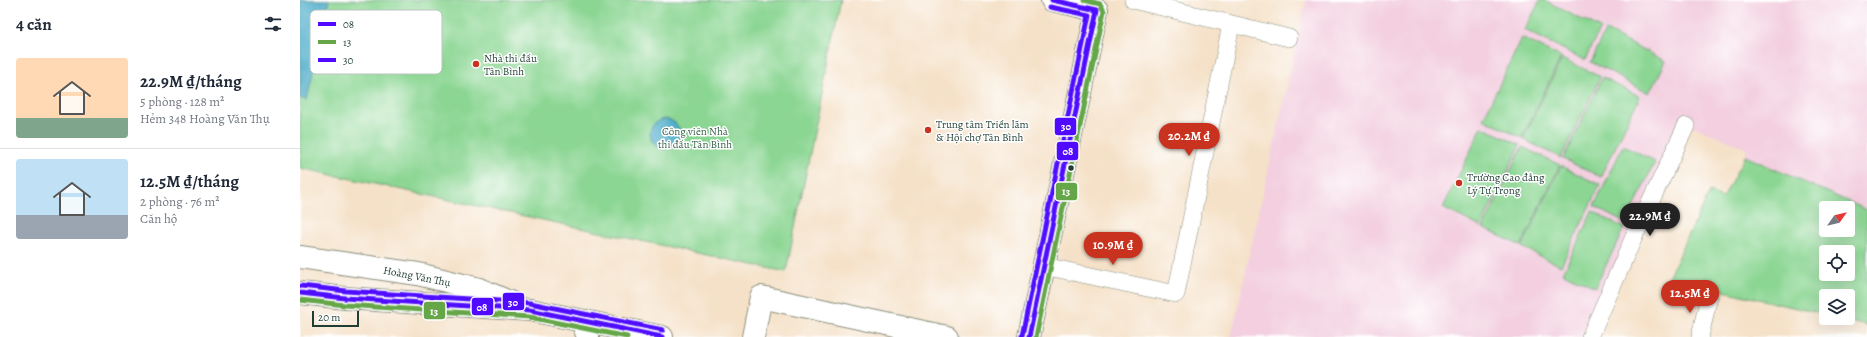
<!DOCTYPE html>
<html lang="vi">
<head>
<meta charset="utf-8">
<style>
	:root { --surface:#fff; --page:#f6f6f7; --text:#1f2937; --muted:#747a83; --line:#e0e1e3; --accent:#c8321e }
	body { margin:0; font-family:Alegreya,serif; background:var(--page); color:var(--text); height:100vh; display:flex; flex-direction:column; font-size:15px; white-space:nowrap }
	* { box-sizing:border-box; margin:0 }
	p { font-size:13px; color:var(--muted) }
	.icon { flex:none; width:22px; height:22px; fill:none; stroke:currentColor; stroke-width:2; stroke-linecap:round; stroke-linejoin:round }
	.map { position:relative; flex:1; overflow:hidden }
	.details { display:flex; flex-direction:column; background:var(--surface); width:300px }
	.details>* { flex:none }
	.needle { width:26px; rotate:56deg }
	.tools { position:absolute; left:1519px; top:201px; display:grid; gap:8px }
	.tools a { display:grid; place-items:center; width:36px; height:36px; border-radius:4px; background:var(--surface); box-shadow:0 4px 16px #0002; font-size:20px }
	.scale { position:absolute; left:12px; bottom:10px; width:47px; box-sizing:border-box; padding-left:4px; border:2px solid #1f3d34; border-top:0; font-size:11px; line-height:14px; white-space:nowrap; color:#1f3d34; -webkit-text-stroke:3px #fff; paint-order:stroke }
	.price { position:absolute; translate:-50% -34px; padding:0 9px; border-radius:14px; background:var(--accent); color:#fff; font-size:13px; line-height:26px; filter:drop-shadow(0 1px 2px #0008) }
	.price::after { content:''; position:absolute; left:50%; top:24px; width:12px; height:9px; margin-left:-6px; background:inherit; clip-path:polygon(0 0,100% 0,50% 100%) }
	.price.current { background:#222; color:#fff }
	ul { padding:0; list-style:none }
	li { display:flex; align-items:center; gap:12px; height:100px; padding:0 16px }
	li+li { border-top:1px solid var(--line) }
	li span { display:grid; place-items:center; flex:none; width:112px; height:80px; border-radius:4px; color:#555 }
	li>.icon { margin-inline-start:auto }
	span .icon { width:48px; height:48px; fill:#fffc; stroke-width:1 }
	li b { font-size:17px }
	h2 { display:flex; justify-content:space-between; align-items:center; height:48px; padding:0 16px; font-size:17px }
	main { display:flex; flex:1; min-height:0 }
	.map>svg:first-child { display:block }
</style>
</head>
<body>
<main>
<section class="details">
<h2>4 căn<svg class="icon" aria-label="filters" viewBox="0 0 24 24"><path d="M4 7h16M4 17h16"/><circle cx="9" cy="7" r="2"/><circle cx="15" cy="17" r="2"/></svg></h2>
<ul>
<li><span style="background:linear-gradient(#ffd9b3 75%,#7fa58c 0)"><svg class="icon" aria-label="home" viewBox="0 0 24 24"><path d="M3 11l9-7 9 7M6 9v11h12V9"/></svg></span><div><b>22.9M ₫/tháng</b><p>5 phòng · 128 m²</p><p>Hẻm 348 Hoàng Văn Thụ</p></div></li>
<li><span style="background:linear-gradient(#bfe0f5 70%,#9aa5b1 0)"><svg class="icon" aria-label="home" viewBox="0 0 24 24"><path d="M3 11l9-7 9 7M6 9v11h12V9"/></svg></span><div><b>12.5M ₫/tháng</b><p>2 phòng · 76 m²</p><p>Căn hộ</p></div></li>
</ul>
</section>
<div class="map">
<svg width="1567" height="337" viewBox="0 0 1567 337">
	<rect width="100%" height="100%" fill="#fff"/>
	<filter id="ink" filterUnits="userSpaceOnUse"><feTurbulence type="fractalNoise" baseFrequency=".025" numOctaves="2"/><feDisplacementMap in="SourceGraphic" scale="8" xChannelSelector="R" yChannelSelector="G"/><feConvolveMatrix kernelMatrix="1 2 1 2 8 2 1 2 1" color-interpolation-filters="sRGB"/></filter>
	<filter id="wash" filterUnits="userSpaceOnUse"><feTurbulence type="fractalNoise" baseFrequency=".012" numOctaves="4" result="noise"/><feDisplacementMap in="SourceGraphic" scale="16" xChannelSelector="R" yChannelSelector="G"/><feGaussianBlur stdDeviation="0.9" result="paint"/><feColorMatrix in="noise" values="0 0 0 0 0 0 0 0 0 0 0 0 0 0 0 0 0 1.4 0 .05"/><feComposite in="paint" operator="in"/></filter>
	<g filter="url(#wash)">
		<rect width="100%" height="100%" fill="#f5e1c8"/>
		<path fill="#f3cfdf" d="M1006,0h561v210l-122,-54 2,-7 -66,-28 -100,216h-350z"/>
		<path fill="#8bd693" stroke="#558a64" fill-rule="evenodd" d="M0,0h541l-55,272 -486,-104z
			M1240,0h4l56,29 -15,31 -60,-30z
			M1306,30l60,31 -16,32 -60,-31z
			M1222,38l39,19 -39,81 -39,-19z
			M1262,58l38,19 -39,81 -38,-19z
			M1302,78l38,18 -39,81 -38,-18z
			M1182,127l38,18 -39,82 -38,-19z
			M1323,146l32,16 -30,61 -31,-16z
			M1222,147l38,18 -39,81 -38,-18z
			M1445,156l122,54v115l-29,-7h10v-22h-22v19l-157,-37 40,-86 14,5zM1526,208h22v22h-22zM1526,252h22v22h-22z
			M1261,166l39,19 -39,81 -39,-19z
			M1292,212l32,16 -29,60 -32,-15z"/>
		<path fill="#49aac8" stroke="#34747e" d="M0,0h29l-22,100 -7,-2z
			M350 134a15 15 0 1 1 30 0a15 15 0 1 1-30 0Z"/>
	</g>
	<g filter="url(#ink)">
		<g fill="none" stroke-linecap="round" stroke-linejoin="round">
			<g stroke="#8a8f7e" stroke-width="18">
				<path id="street" d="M833,0l156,38
					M744,266l132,28 55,-269
					M1290,337l44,-100 52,-111
					M1400,337l9,-41"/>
			</g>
			<g stroke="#8a8f7e" stroke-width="24">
				<path id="secondary" d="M282,321l6,16"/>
			</g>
			<g stroke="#8a8f7e" stroke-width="24">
				<path id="primary" d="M0,257l118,17 61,15 35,15
					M0,293l45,5 185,12 132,27
					M453,337l8,-40 186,40
					M729,337l68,-327 -45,-10"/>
			</g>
			<use href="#street" stroke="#fff" stroke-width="17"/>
			<use href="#secondary" stroke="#fff" stroke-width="22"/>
			<use href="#primary" stroke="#fff" stroke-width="22"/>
			<g stroke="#fff" stroke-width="8">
				<path id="bus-1" d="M0,293l45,5 185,12 132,27
					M729,337l68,-327 -45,-10"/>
			</g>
			<g stroke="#fff" stroke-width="8">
				<path id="bus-2" d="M0,300l45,5 184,12 98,20
					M736,337l68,-326 -4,-7 -16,-4"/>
			</g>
			<g stroke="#fff" stroke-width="8">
				<path id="bus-3" d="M1,286l45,5 184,12 133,27
					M722,336l67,-321 -39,-8"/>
			</g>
			<use href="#bus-1" stroke="#4f0aff" stroke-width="5"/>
			<use href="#bus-2" stroke="#65a648" stroke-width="5"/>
			<use href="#bus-3" stroke="#4f0aff" stroke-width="5"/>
		</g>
	</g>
	<g fill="#c8321e" stroke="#fff" stroke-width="1.5">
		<circle cx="176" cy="64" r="4"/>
		<circle cx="628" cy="130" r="4"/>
		<circle cx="1159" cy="183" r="4"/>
	</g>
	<circle fill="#1f3d34" stroke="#fff" stroke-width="1.5" cx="771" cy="168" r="3.5"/>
	<g text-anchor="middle" stroke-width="3" stroke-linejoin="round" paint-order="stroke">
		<g font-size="11" fill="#1f3d34" stroke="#fff" text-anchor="start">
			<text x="184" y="62">Nhà thi đấu<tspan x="184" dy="13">Tân Bình</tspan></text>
			<text x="636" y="128">Trung tâm Triển lãm<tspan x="636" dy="13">&amp; Hội chợ Tân Bình</tspan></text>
			<text x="1167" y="181">Trường Cao đẳng<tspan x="1167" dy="13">Lý Tự Trọng</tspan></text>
		</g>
		<g font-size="11" fill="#3a634c" stroke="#fff">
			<text x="395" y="135">Công viên Nhà<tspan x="395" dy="13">thi đấu Tân Bình</tspan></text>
		</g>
		<g font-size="11" fill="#1f3d34" stroke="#fff">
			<text transform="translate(117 276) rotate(11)" y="4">Hoàng Văn Thụ</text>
		</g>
	</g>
	<rect x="10" y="10" width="132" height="64" rx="6" fill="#fff" stroke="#bcc5c2" stroke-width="1"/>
	<rect x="18" y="22" width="18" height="4" fill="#4f0aff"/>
	<rect x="18" y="40" width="18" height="4" fill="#65a648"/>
	<rect x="18" y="58" width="18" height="4" fill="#4f0aff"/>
	<g font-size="11" fill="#1f3d34">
		<text x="43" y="28">08</text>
		<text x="43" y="46">13</text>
		<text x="43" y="64">30</text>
	</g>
	<g stroke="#fff" stroke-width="1.5">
		<rect x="754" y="117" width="23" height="19" rx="4" fill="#4f0aff"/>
		<rect x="756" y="141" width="23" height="20" rx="4" fill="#4f0aff"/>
		<rect x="755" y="182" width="23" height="19" rx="4" fill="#65a648"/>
		<rect x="202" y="292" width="23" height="19" rx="4" fill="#4f0aff"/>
		<rect x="171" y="297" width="23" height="19" rx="4" fill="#4f0aff"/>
		<rect x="123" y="301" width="23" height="19" rx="4" fill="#65a648"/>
	</g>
	<g font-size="11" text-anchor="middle" font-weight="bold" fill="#fff">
		<text x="766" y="130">30</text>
		<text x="768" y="155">08</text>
		<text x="766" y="195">13</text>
		<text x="213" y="306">30</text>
		<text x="182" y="311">08</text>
		<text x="134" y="315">13</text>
	</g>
</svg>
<div class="tools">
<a><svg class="needle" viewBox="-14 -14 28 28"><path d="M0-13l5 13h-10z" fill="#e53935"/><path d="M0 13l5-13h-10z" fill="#747a83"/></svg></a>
<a><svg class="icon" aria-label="locate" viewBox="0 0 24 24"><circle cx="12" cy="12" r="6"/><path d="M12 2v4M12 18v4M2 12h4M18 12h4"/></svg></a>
<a><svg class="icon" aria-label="layers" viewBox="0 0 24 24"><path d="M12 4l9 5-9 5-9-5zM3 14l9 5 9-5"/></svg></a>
</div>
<div class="scale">20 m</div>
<b class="price" style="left:889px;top:157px">20.2M ₫</b>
<b class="price current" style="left:1350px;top:237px">22.9M ₫</b>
<b class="price" style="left:813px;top:266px">10.9M ₫</b>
<b class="price" style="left:1390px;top:314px">12.5M ₫</b>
</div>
</main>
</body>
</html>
